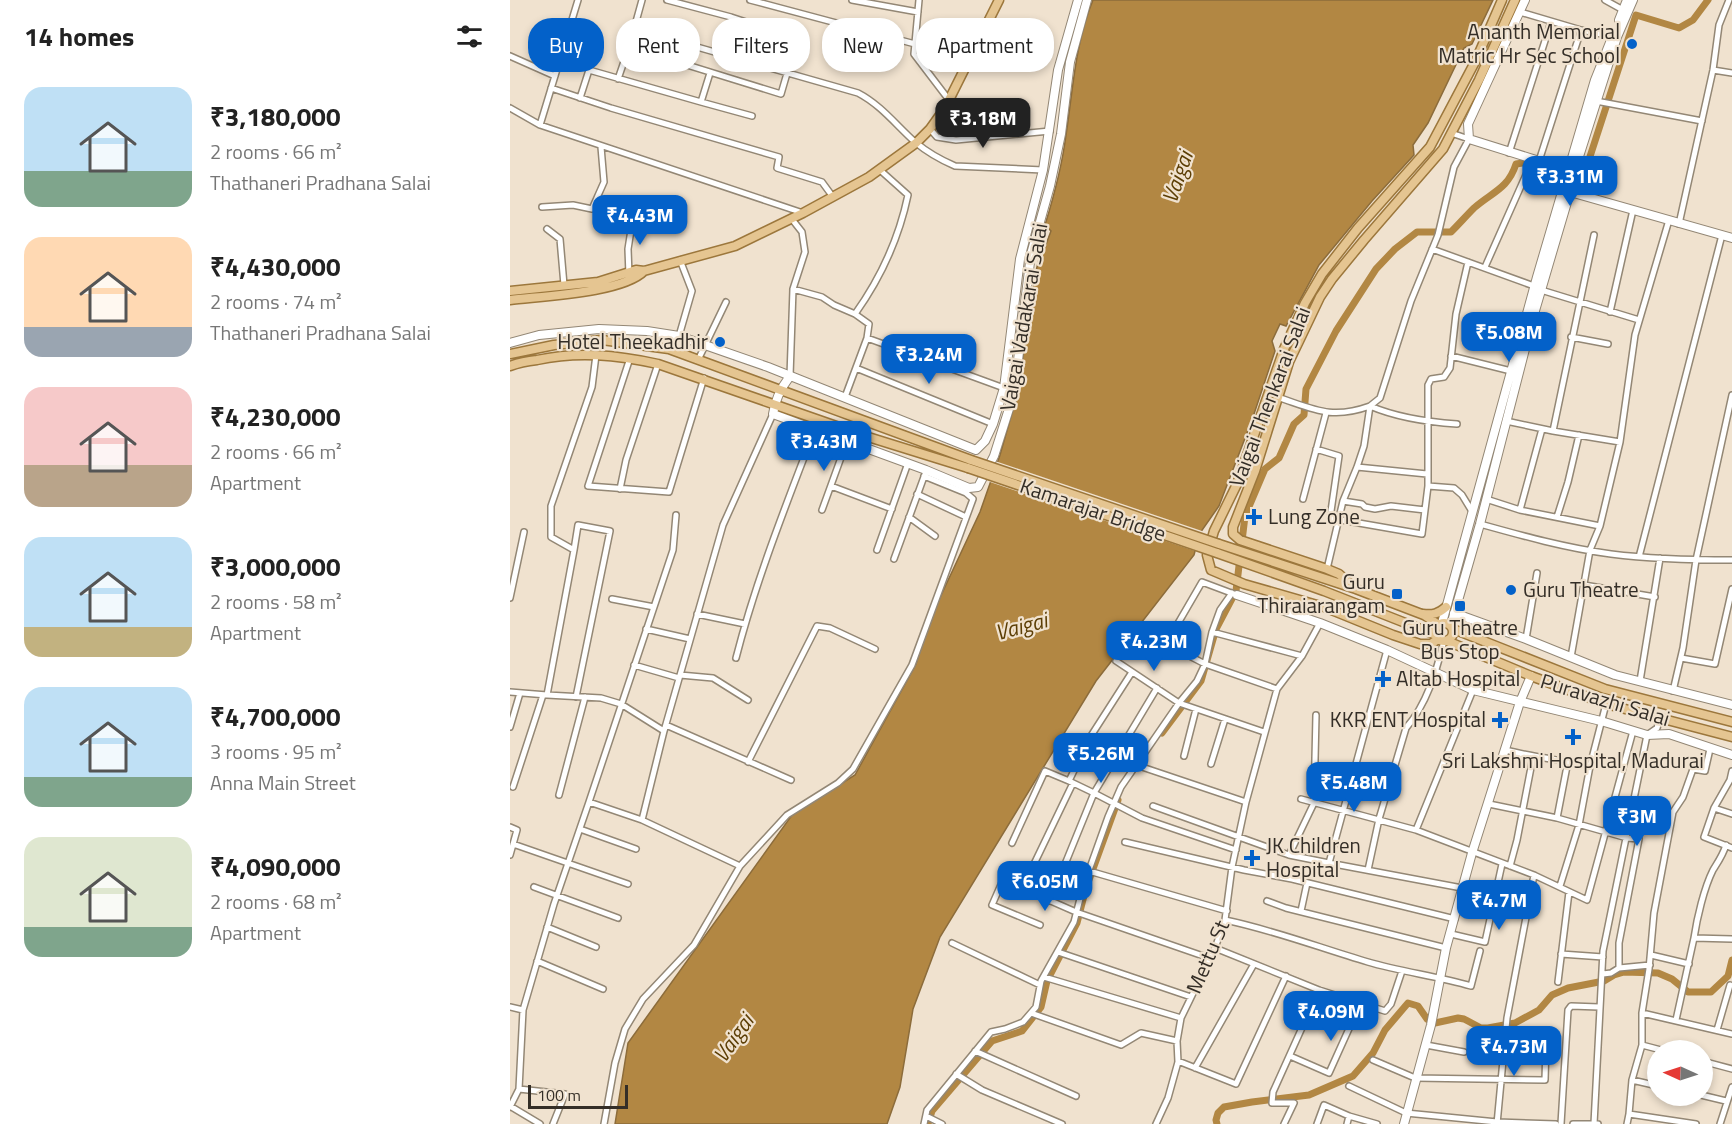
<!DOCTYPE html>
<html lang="en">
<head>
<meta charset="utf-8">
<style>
	:root { --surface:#fff; --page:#f6f6f6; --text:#222; --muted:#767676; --accent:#0361c9 }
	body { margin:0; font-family:"Titillium Web",sans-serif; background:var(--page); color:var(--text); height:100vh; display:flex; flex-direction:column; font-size:22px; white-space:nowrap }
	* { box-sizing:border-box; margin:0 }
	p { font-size:20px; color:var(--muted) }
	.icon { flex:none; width:33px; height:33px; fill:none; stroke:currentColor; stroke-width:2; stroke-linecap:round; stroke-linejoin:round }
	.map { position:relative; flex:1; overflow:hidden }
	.details { display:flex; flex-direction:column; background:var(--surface); width:510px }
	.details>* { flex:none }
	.top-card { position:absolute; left:18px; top:18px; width:570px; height:54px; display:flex; gap:12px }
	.needle { width:39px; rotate:273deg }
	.buttons { position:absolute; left:1137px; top:1040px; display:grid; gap:12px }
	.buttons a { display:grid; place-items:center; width:66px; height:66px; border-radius:50%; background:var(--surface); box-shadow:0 3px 9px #0003; font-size:30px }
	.scale { position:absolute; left:18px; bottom:15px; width:100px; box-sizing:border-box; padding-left:6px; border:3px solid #342e27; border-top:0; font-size:16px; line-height:21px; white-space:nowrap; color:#342e27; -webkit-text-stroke:4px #f0e2cf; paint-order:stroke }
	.price { position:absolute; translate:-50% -51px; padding:0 14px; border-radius:12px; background:var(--accent); color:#fff; font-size:20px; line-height:39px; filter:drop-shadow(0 2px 3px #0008) }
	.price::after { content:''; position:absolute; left:50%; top:36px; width:18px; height:14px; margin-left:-9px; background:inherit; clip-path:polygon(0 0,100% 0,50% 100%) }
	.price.active { background:#222; color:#fff }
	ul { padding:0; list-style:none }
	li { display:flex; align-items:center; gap:18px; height:150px; padding:0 24px }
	li span { display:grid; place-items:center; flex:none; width:168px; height:120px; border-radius:18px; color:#555 }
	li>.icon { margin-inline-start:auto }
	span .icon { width:72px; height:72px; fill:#fffc; stroke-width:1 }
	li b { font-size:26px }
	h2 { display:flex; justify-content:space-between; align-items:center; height:72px; padding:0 24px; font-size:26px }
	.chip { padding:0 21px; border-radius:24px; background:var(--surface); box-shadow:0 3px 9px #0003; font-size:21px; line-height:54px }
	.chip.active { background:var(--accent); color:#fff }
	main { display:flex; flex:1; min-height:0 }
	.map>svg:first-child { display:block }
</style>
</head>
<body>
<main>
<section class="details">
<h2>14 homes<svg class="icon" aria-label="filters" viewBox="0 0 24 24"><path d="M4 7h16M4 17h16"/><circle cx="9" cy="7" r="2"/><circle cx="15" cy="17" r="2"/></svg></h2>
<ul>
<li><span style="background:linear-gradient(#bfe0f5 70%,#7fa58c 0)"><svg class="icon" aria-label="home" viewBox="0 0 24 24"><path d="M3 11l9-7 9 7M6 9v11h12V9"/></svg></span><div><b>₹3,180,000</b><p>2 rooms · 66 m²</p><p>Thathaneri Pradhana Salai</p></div></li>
<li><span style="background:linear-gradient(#ffd9b3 75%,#9aa5b1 0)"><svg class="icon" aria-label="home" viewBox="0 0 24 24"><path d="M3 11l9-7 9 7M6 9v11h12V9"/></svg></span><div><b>₹4,430,000</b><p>2 rooms · 74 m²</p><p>Thathaneri Pradhana Salai</p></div></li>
<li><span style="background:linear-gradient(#f6c9c9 65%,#b9a48a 0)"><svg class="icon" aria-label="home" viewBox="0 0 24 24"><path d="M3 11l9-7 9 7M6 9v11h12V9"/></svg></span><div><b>₹4,230,000</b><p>2 rooms · 66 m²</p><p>Apartment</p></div></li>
<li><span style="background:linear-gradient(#bfe0f5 75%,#c2b280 0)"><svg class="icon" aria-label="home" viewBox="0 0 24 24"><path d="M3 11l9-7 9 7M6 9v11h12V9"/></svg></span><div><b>₹3,000,000</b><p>2 rooms · 58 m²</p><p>Apartment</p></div></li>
<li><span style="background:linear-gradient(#bfe0f5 75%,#7fa58c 0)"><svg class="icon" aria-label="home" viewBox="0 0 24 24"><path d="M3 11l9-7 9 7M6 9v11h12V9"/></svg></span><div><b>₹4,700,000</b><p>3 rooms · 95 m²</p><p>Anna Main Street</p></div></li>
<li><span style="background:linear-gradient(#dfe7d0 75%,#7fa58c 0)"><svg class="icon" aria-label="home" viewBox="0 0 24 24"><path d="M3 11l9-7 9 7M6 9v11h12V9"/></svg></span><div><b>₹4,090,000</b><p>2 rooms · 68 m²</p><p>Apartment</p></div></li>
</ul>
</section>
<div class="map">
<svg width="1222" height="1124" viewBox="0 0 1222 1124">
	<rect width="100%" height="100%" fill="#f0e2cf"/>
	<path fill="#b28743" stroke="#8c6c3b" stroke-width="1.5" d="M583,0h400l-21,44 -8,4 -36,75 -15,22 1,10 -42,46 -53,64 -33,61 -6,-2 -8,17 3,10 -23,69 -33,86 -19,27 -6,22 -98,126 -156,256 -27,72 -13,78 -13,37h-272l13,-81 164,-228 63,-40 61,-111 13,-43 51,-109 20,-57 17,-60 18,-120 6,-24 4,-4 6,-16 -6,-6c9,-29 17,-59 21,-90 7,-45 9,-92 27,-135z"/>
	<path fill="#f0e2cf" d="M485,461l210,71 -7,20 -211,-71z"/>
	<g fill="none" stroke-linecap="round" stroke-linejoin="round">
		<path stroke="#b28743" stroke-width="7" d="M652,733l39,-52 15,-52 20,-38 9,-75 20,-47 14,-11 15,-34 10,-9 2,-26 30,-58 40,-62 19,-20 22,-17h34c8,-8 15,-16 23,-24 18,-16 34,-19 42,-44l13,-2 54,16 53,-163 43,13 14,-8 15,-20
			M418,1124l4,-13 60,-70 30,-10 19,-24 6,-26 30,-58 9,-35 32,-88
			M707,1124l-1,-4 2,-7 6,-6 28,-5 57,-7 44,-19 20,-23 12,-23 23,-27 10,3 9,13 8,4 23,-5 6,1 17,9h7l27,-5 24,-13 13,-15 16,-7 36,-7 10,-6 10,-3 34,1 14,6 16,13h23l17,-16 4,-16"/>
		<g stroke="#938775" stroke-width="8">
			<path id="street" d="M240,0l165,44
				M342,0l66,12
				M409,0l-5,54 35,46
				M1095,0l18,10
				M1010,12l61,18 31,6
				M124,29l224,64c23,12 38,32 57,49 12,10 26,18 40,24l88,4
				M119,47l152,47 16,-55 -66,-22 -64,-17
				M0,56l45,20
				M1203,70l19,3
				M108,79l11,-32 13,-47
				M41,88l60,20 168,49 -2,11 45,14 11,15
				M70,98l9,-28 112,32 9,-29
				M1086,101l106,20
				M191,102l51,14
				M0,108l30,17 263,88
				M30,125l38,-125
				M420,129l7,8 19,3 94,-9
				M999,153l42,-131
				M1029,161l42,-131
				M32,207l31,-2 19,4 12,-27 -3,-35
				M1169,224l34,-154 6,-45 10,-25
				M37,229l13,10 4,46
				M922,249l102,37
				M975,267l48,-108
				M119,275l-1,-26 6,-38
				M283,289l29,8 12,8 21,9 14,10 -2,14 -22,59
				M1031,290l98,30
				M1100,312l23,-102
				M345,314c25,-35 44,-76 53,-119l-28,-25
				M169,336l13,-45 -12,-31
				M1061,337l37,7
				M357,338l137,50
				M941,356l60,15
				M120,358l-42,128 81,6 35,-114
				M188,360l28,-58
				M346,368l137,56
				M280,376l3,-87 12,-37 -3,-20 -11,-14
				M767,397c37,12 54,23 93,9 28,12 57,16 87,18
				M996,421l47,10 67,11
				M1043,431l41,-196
				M806,449l23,7 -9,62 92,16 6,-48v-101l3,-6 13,-2 6,-9 6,-54 12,-52
				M847,467l70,7
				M321,486l61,23
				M918,486l26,2 8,7 11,18
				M110,489l6,-29 32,-96
				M407,494l49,23
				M793,499l23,-86
				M976,499l34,11 80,16
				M833,501l19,3 3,3 10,2 16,-3 34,4
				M312,510l25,-69
				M1010,510l22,-81
				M399,517l26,19
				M1047,517l11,-35 11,-47
				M970,524c43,12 86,24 131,30 40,5 81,6 121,6
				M64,550l4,-25 32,6 -34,166
				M367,550l31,-87
				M1129,557l83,-322
				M384,559l31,-85
				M817,569l16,-68 14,-34 7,-21 6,-40 10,-8 31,-97 27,-66 16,-68 15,-28 -18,-6
				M1074,585l71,12
				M0,598l14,-66
				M102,599l42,8
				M187,614l48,10
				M136,629l44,10
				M702,632l90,24
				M641,636l54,28 72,25
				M1016,639l11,-66
				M656,644l36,-62 32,12
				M877,650l-58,213 133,25
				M1061,657l19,-107 10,-24 20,-84 15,-107 34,-115
				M226,658c20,-78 50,-153 79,-229
				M1171,658l34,6 17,-75
				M606,661l63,42 85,29
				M124,665l45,13
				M170,675l33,3 35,22
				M1130,681l20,-123
				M647,688l-63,105 48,25 94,32
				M1163,691l10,-43 13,-88 36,-165
				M0,692l37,3 27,-145 -23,-13v-31l41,-119 4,-32
				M37,695l54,3 20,6 43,27
				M806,715l-2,88 -25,52 40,8
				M156,725l125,55
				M0,727l10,-34
				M995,750c28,7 56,10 85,16
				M674,756l12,-47
				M238,762l69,-136 13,2 45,21
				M701,764l14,-45
				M626,765l110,37
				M3,787l30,-92
				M49,795l26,-98
				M791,799l115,31 118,45 53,25 46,-169
				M79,802l84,-252 3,-35
				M979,804l68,14 70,20 12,1 -20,104v25
				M643,806l136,49
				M1204,808l16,-28 2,-9
				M1222,814l-18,-6 -10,29 28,11
				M1047,818l11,-57
				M0,827l7,3 -7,25
				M70,829l56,20
				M906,830l57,-140
				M615,842l119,28 48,9 163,40
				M502,843l33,-72 24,10
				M3,844l115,40
				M230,866l47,-51 51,-32 15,-14 59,-104 61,-166 -7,-6 -42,-17
				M1000,866l7,-26 16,-83
				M858,870l11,-51 27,-91c21,-24 30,-56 38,-87
				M579,871l138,40
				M1050,886l19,-61 11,-59 16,-62
				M24,887l84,31
				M512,889l51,-106
				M540,901l44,-108 -25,-12 20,-42 43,-67
				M757,901l19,7 160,40
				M791,911l6,-28
				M715,920c49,10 95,28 143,42 34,10 69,14 103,24l9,-35
				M530,925l-48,-20 11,-25 73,32 133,46
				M37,927l49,20
				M941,934l34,8 17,-78
				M1184,938c3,-20 10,-50 19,-68 5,-8 10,-15 13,-25
				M442,943l88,42
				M705,948l104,42 66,21 6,-7 11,-33
				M548,952l133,45
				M1051,954l42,3
				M1141,955l38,9
				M27,961l66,28
				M1093,974l8,-1 8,-5 31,-3
				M534,977l137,41
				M1048,982l11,-90
				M0,1007l13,3
				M521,1013l90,32 20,-12 36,8
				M1132,1013l90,21
				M1166,1020l18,-82 38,1
				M1207,1030l13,-45
				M916,1045l38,7
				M1132,1045l19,5
				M465,1051l101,45
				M780,1056l39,17 32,-71
				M863,1060l42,18 130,2 1,-36 -41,-1
				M668,1061l58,23 50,-108
				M1192,1061l30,8
				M685,1068l59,-104
				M446,1074l26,16 80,34
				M1122,1080l26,6
				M839,1086l57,27 91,9 59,2
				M1191,1095l25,6
				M0,1106l30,18
				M0,1107l9,-18
				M1119,1114l3,-34 10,-35v-32l7,-44 5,-56 19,-101 10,-15 10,-28 12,2 5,-22
				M416,1116l16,8
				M43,1124l12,-30 -46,-5 4,-79 31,-106 35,-102 53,18 22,-89 59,-206 50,-111
				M94,1124l11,-61 10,-34 18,-30 51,-54 46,-79 -98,-46
				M414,1124l3,-14 64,-78 14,-3 18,-7 13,-15 5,-26 33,-59 9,-35 25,-70 13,-30 58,-84 18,-22 8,-17 7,-32 8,-22 12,-17
				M646,1124l12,-26 10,-36 -1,-21 4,-23 34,-70 10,-28 7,-53 14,-65 31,-113 25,-33 18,-33
				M774,1124l10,-21h-22l1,-11 46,-102
				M807,1124l7,-19 25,11
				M837,1124l2,-8 28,8
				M987,1124l10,-106 27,-143
				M1051,1124l7,-114 3,-4 28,1
				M1063,1124h25
				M1084,1124l9,-173 44,-216 10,-7 3,-10
				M1117,1124l2,-10 67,10
				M1210,1124l12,-37"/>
		</g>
		<g stroke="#938775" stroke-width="10">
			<path id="secondary" d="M1015,0l-57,124 1,15 99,31
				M1109,20l8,-20
				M1060,192l162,46
				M0,343l29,-8 60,-6 48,2 32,5 89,31 208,83 9,-9 8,-17 11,-36 16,-129 23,-89 15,-100 20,-70
				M280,376c-9,12 -15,23 -17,38l153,56 43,18 9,-1 16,-31 20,-63 17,-139 19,-68 11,-52 9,-72 17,-62
				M727,595l83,28 67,27 86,40 128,31 46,14 22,-1 63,21
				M944,613l72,26 89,36 117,30
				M932,623l95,-346 58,-197 16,-40
				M941,625l29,-101 54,-210 36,-122 5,-23 42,-132 16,-37
				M894,1124l27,-99 15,-77 26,-95 48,-151 11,-26"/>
		</g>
		<g stroke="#9c773c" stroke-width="11">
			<path id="primary" d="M0,291l88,-9 38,-12 8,1 91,-25 68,-33 66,-36 47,-34 14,-14 15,-21 54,-108
				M0,300c32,-4 112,-7 134,-29
				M0,354l44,-9 48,-5 67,9 302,111
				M0,366c8,-3 18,-5 27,-6 41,-9 80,-5 121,4l207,72 103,32
				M709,544l137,45 68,26 15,10
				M707,553l107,38 112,44
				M846,589l-17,-15 -12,-5 -87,-29 -7,-6v-7l22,-56 34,-109 31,-65 12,-18 32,-39 79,-91 36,-69 36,-80
				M913,614c10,1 15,0 23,-7
				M925 632a9 9 0 1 1 18 0a9 9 0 1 1-18 0Z
				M943,629l152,60 127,33
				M952,631l33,-2
				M928,639l-7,5h-11l-27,-9 -69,-28 -80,-23 -33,-14 -4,-15 7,-24 23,-47 47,-135 21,-46 17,-29 36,-46 72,-81 46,-87 26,-60
				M937,641l84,35 75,28 126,33"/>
		</g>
		<use href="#street" stroke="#fff" stroke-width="5"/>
		<use href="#secondary" stroke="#fff" stroke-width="8"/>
		<use href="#primary" stroke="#e5c591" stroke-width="8"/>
		<g stroke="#9c773c" stroke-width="11" stroke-linecap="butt">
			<path id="primary-bridge" d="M461,460l248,84
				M458,468l249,85"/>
		</g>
		<use href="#primary-bridge" stroke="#e5c591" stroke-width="8"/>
	</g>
	<g fill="#0361c9" stroke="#f0e2cf" stroke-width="2">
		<circle cx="1122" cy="44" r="6"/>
		<circle cx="210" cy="342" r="6"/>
		<path d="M741 508h6v6h6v6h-6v6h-6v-6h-6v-6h6z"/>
		<circle cx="1001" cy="590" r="6"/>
		<rect x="881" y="588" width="12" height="12" rx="3"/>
		<rect x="944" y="600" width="12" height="12" rx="3"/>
		<path d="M870 670h6v6h6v6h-6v6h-6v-6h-6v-6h6z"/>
		<path d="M987 711h6v6h6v6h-6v6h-6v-6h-6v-6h6z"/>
		<path d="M1060 728h6v6h6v6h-6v6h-6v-6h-6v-6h6z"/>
		<path d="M739 849h6v6h6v6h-6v6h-6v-6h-6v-6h6z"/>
	</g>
	<g text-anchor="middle" stroke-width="4.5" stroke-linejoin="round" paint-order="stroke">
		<g font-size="21" fill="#342e27" stroke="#f0e2cf" text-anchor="end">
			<text x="1110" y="39">Ananth Memorial<tspan x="1110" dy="24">Matric Hr Sec School</tspan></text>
			<text x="198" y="349">Hotel Theekadhir</text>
			<text x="758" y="524" text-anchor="start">Lung Zone</text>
			<text x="875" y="589">Guru<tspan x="875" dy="24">Thiraiarangam</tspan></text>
			<text x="1013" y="597" text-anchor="start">Guru Theatre</text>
			<text x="950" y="635" text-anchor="middle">Guru Theatre<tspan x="950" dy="24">Bus Stop</tspan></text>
			<text x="886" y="686" text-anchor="start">Altab Hospital</text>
			<text x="976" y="727">KKR ENT Hospital</text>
			<text x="1063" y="768" text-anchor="middle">Sri Lakshmi Hospital, Madurai</text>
			<text x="756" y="853" text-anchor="start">JK Children<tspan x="756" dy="24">Hospital</tspan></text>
		</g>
		<g font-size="21" fill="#342e27" stroke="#f0e2cf">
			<text transform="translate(514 317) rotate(-80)" y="7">Vaigai Vadakarai Salai</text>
			<text transform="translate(760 397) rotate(-69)" y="7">Vaigai Thenkarai Salai</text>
			<text transform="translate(583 510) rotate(19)" y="7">Kamarajar Bridge</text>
			<text transform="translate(1095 700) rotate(17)" y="7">Puravazhi Salai</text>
			<text transform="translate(698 957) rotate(-67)" y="7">Mettu St</text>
		</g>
		<g font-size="22" font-style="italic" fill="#5c3e05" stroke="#f0e2cf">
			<text transform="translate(667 177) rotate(-71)" y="8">Vaigai</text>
			<text transform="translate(511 626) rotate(-15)" y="8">Vaigai</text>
			<text transform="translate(223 1038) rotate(-55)" y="8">Vaigai</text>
		</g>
	</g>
</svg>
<div class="buttons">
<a><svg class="needle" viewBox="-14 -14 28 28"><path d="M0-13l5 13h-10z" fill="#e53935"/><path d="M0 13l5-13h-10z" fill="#767676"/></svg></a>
</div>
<div class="scale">100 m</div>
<b class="price active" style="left:473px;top:149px">₹3.18M</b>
<b class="price" style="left:1060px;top:207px">₹3.31M</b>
<b class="price" style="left:130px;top:246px">₹4.43M</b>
<b class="price" style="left:999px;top:363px">₹5.08M</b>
<b class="price" style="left:419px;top:385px">₹3.24M</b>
<b class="price" style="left:314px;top:472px">₹3.43M</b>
<b class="price" style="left:644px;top:672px">₹4.23M</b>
<b class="price" style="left:591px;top:784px">₹5.26M</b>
<b class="price" style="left:844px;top:813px">₹5.48M</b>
<b class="price" style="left:1127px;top:847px">₹3M</b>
<b class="price" style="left:535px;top:912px">₹6.05M</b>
<b class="price" style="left:989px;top:931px">₹4.7M</b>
<b class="price" style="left:821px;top:1042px">₹4.09M</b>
<b class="price" style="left:1004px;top:1077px">₹4.73M</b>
<div class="top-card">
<a class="chip active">Buy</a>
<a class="chip">Rent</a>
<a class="chip">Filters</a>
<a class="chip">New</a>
<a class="chip">Apartment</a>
</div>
</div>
</main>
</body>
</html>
